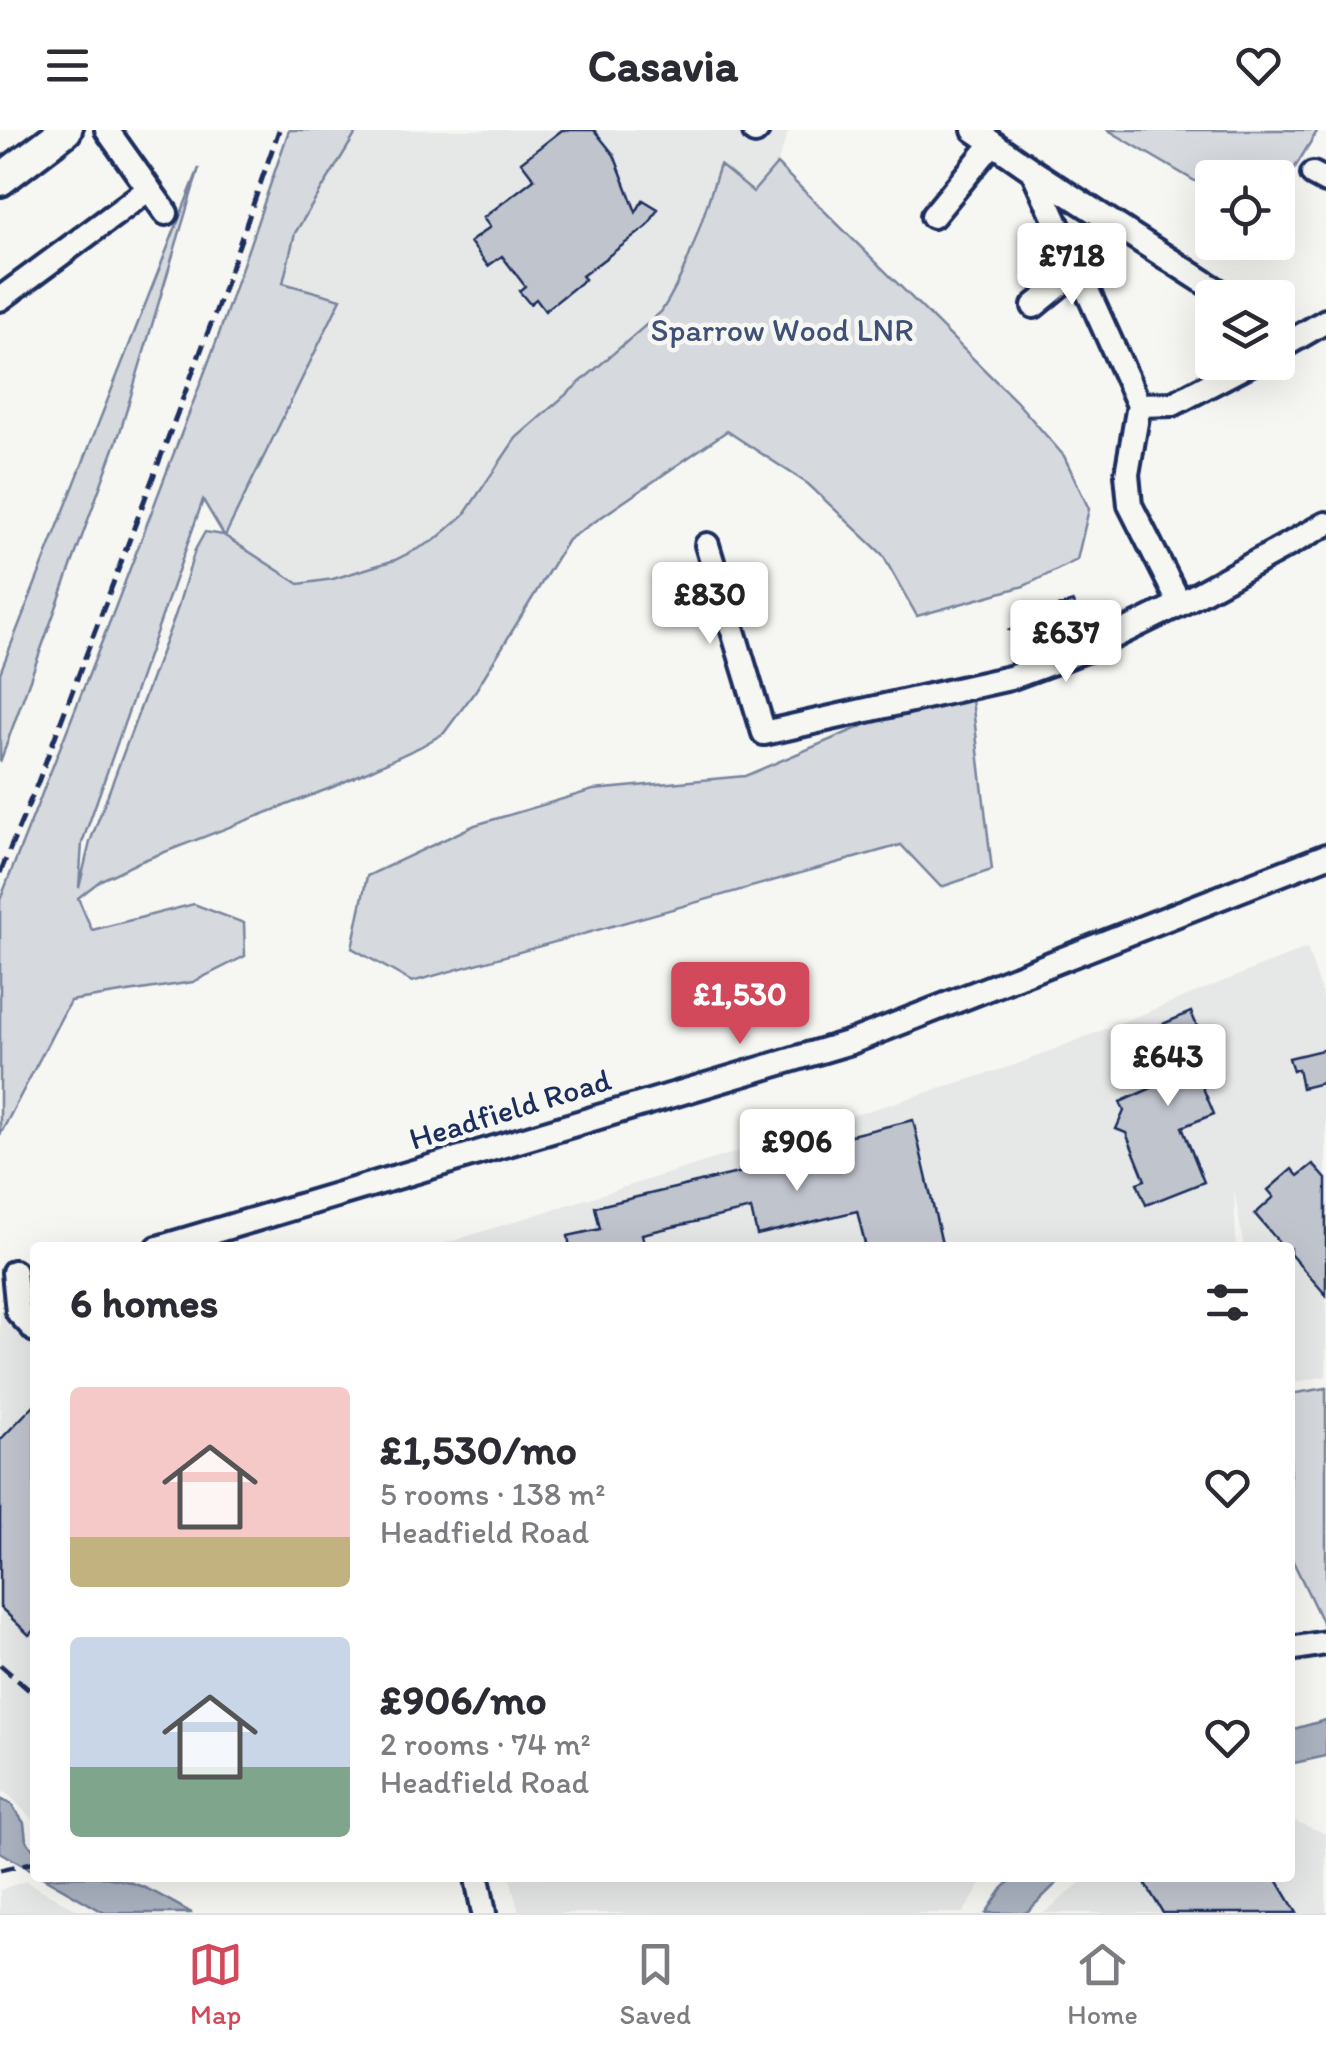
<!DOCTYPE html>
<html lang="en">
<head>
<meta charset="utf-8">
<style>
	:root { --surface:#fff; --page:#f7f7f7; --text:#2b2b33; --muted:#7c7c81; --line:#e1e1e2; --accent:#d1495b }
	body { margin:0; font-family:Itim,sans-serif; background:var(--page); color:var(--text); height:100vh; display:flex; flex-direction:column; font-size:38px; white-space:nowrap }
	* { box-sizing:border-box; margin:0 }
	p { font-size:32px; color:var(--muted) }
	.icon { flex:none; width:55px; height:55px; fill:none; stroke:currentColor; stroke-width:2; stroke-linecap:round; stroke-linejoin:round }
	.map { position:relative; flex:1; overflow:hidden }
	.sheet { position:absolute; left:30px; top:1112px; width:1265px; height:640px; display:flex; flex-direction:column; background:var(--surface); border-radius:10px; box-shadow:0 10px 40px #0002 }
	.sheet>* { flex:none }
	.controls { position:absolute; left:1195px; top:30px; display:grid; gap:20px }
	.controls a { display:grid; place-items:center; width:100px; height:100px; border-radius:10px; background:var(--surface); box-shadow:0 10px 40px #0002; font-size:50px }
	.price { position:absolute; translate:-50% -85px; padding:0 22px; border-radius:10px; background:#fff; color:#222; font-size:32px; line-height:65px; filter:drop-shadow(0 2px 5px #0008) }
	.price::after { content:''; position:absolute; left:50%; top:60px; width:30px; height:22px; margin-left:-15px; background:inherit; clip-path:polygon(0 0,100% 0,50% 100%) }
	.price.active { background:var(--accent); color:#fff }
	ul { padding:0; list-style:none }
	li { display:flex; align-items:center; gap:30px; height:250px; padding:0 40px }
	li span { display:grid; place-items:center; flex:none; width:280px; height:200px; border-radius:10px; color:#555 }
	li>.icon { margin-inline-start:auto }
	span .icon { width:120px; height:120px; fill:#fffc; stroke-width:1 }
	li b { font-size:42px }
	h2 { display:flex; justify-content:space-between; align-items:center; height:120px; padding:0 40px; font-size:42px }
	header { display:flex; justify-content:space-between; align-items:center; height:130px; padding:0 40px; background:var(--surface); font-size:45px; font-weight:700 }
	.tab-bar { display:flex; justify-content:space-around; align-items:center; height:140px; border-top:2px solid var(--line); background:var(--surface); font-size:28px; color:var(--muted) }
	.tab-bar a { display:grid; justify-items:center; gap:5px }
	.tab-bar .active { color:var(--accent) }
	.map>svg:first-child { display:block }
</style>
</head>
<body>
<header><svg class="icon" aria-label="menu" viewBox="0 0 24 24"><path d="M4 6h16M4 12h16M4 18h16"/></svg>Casavia<svg class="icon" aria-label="heart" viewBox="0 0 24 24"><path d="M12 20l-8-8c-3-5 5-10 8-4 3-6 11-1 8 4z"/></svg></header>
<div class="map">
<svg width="1326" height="1783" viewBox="0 0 1326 1783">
	<rect width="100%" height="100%" fill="#f6f6f2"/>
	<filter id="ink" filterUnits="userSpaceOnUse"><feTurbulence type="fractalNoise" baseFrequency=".01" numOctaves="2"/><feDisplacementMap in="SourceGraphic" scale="20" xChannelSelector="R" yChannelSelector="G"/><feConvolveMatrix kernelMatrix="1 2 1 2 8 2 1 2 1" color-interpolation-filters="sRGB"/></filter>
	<g filter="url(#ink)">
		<path fill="#e6e7e7" d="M358,0h431l-12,34 -23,28 -34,-26 -33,95 -13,31 -14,20 -144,126 -52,77 -29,25 -40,20 -62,19 -34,5 -75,-48 116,-236 -58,-16 13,-51z
			M1307,818l19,57v371l-36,7v-135l-46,-1 -10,-58 2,58 -806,1 585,-183z
			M0,1180l35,17v495l-28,-29 -7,-1z
			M1290,1689l36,15v79h-282l42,-35h204z
			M510,1748h475l-22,35h-444z
			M25,1751l58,32h-83v-23z"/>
		<path fill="#d6d9dd" stroke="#78849e" stroke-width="2.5" fill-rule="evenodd" d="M289,0h69l-63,103 -12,50 58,16 -116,237 74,48 34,-5 62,-19 40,-20 29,-25 52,-77 145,-126c29,-44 42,-97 59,-147l33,27 24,-28 239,237 48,55 25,53 -12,51 -53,26 -107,30 -35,-62 -74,-70 -81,-53 -159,109 -92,150 -32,43 -24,14 -87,40 -194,75 -38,18 -23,18 14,32 102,-26 50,19 1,33 -52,26 -123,19 -70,134v-235l112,-284 106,-279zM203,370l21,35 -19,-3 -10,18 -19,63 -86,229 -11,46 3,-45z
			M1108,0h210l-40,65v-17h-66v13z
			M199,38l-79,264 -120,330v-89z
			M971,561l21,179 -51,17 -40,-42 -489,137 -60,-34 15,-72 108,-51 118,-35 152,-14 134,-57z
			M1326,1258v242l-36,-75v-161z"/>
		<path fill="#abb2c0" stroke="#717e99" stroke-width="2.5" d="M1326,1590v36l-36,8v-34z
			M0,1669l11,5 13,19 2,17 9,12v20l-35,-20z
			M44,1748c21,-1 44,-3 66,0 30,3 56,21 82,35h-87z
			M1013,1748h49l-36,35h-40l16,-24z"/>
		<path fill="#c0c4cd" stroke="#1b2f5e" stroke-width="2.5" d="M562,0h32l20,25 22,57 7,-12 15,9 -10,17 -66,50 3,3 -40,32 -9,-12 -6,5 -11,-13 6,-5 -23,-30 -14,10 -18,-24 20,-15 -7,-9 51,-39 -13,-17z
			M1073,472l9,23 -52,23 -10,-3 4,-12 -14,-3 44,-22z
			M1191,882l19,45 -17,7 21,50 -32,13 22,55 -58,23 -9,-22 8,-3 -19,-47 -10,-4 8,-18 -4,-9 36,-16 -21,-50z
			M1326,919v33l-24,6 -4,-19 -5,2 -4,-13z
			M913,990l30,128h-77l-9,-37 -100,24 -6,-26 -109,25 3,14h-75l-2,-12 32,-7 -5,-22 147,-35 -2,-10z
			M1313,1034l13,15v116l-36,-41v-6h-6l-29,-34 19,-17 -6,-7 24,-21 6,7z
			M35,1274v225l-6,6 -29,-28v-167z
			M1142,1748h134l21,35h-134z"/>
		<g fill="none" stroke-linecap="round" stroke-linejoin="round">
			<g stroke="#1b2f5e" stroke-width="30">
				<path id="minor" d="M107,0l59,83
					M974,0l59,41 106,234 -12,69 3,31 50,99
					M755,2l2,-2
					M1034,42l195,126
					M1313,44l13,7
					M933,86l59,-72
					M0,169l149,-110
					M1034,176l44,-36
					M1278,219l48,-28
					M1139,275l34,-1 80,-42
					M707,415l57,188 246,-55 76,-28 94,-46 146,-80
					M158,1118l693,-206 475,-186
					M14,1142l4,40 17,18
					M1290,1519l36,-6
					M477,1748l7,35"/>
			</g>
			<g stroke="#1b2f5e" stroke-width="38">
				<path id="major" d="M0,50l66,-50"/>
			</g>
			<use href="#minor" stroke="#f6f6f2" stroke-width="22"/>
			<use href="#major" stroke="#f6f6f2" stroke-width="30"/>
			<path stroke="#1b2f5e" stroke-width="5" stroke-dasharray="15 8" stroke-linecap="butt" d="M0,743l38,-91 179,-474 62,-178
				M0,1535l35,30
				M0,1740l35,-8"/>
		</g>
	</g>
	<g text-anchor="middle" stroke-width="9" stroke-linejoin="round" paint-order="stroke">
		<g font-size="32" fill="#405177" stroke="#f6f6f2">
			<text x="782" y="211">Sparrow Wood LNR</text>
		</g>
		<g font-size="32" fill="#1b2f5e" stroke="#f6f6f2">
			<text transform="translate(510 979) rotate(-17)" y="11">Headfield Road</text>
		</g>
	</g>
</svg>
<div class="controls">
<a><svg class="icon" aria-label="locate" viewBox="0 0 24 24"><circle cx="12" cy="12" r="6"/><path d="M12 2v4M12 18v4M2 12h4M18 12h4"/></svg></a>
<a><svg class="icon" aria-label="layers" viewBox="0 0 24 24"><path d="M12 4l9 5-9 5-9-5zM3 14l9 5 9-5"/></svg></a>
</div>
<b class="price" style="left:1072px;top:178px">£718</b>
<b class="price" style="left:710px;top:517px">£830</b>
<b class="price" style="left:1066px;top:555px">£637</b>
<b class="price active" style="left:740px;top:917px">£1,530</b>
<b class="price" style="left:1168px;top:979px">£643</b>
<b class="price" style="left:797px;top:1064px">£906</b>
<section class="sheet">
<h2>6 homes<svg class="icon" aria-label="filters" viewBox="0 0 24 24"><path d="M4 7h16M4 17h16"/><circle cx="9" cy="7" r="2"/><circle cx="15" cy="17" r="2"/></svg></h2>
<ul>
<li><span style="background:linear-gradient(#f6c9c9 75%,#c2b280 0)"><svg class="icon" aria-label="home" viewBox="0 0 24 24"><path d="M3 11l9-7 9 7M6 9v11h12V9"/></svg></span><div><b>£1,530/mo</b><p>5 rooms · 138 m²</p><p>Headfield Road</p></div><svg class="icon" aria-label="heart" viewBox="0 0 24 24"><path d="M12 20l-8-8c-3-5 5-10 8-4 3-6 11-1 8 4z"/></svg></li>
<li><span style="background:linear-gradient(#c9d6e8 65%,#7fa58c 0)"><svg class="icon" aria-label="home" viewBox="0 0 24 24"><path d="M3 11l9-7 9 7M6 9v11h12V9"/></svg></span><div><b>£906/mo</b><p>2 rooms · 74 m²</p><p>Headfield Road</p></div><svg class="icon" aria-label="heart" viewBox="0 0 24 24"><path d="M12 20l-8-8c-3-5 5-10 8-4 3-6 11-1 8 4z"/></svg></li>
</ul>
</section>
</div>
<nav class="tab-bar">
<a class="active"><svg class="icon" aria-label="map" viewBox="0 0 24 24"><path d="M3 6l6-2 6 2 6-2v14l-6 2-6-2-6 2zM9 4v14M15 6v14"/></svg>Map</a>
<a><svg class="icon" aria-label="saved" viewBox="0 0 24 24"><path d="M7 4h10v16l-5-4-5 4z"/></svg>Saved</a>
<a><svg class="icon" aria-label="home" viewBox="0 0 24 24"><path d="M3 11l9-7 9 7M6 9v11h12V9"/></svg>Home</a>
</nav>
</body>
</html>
